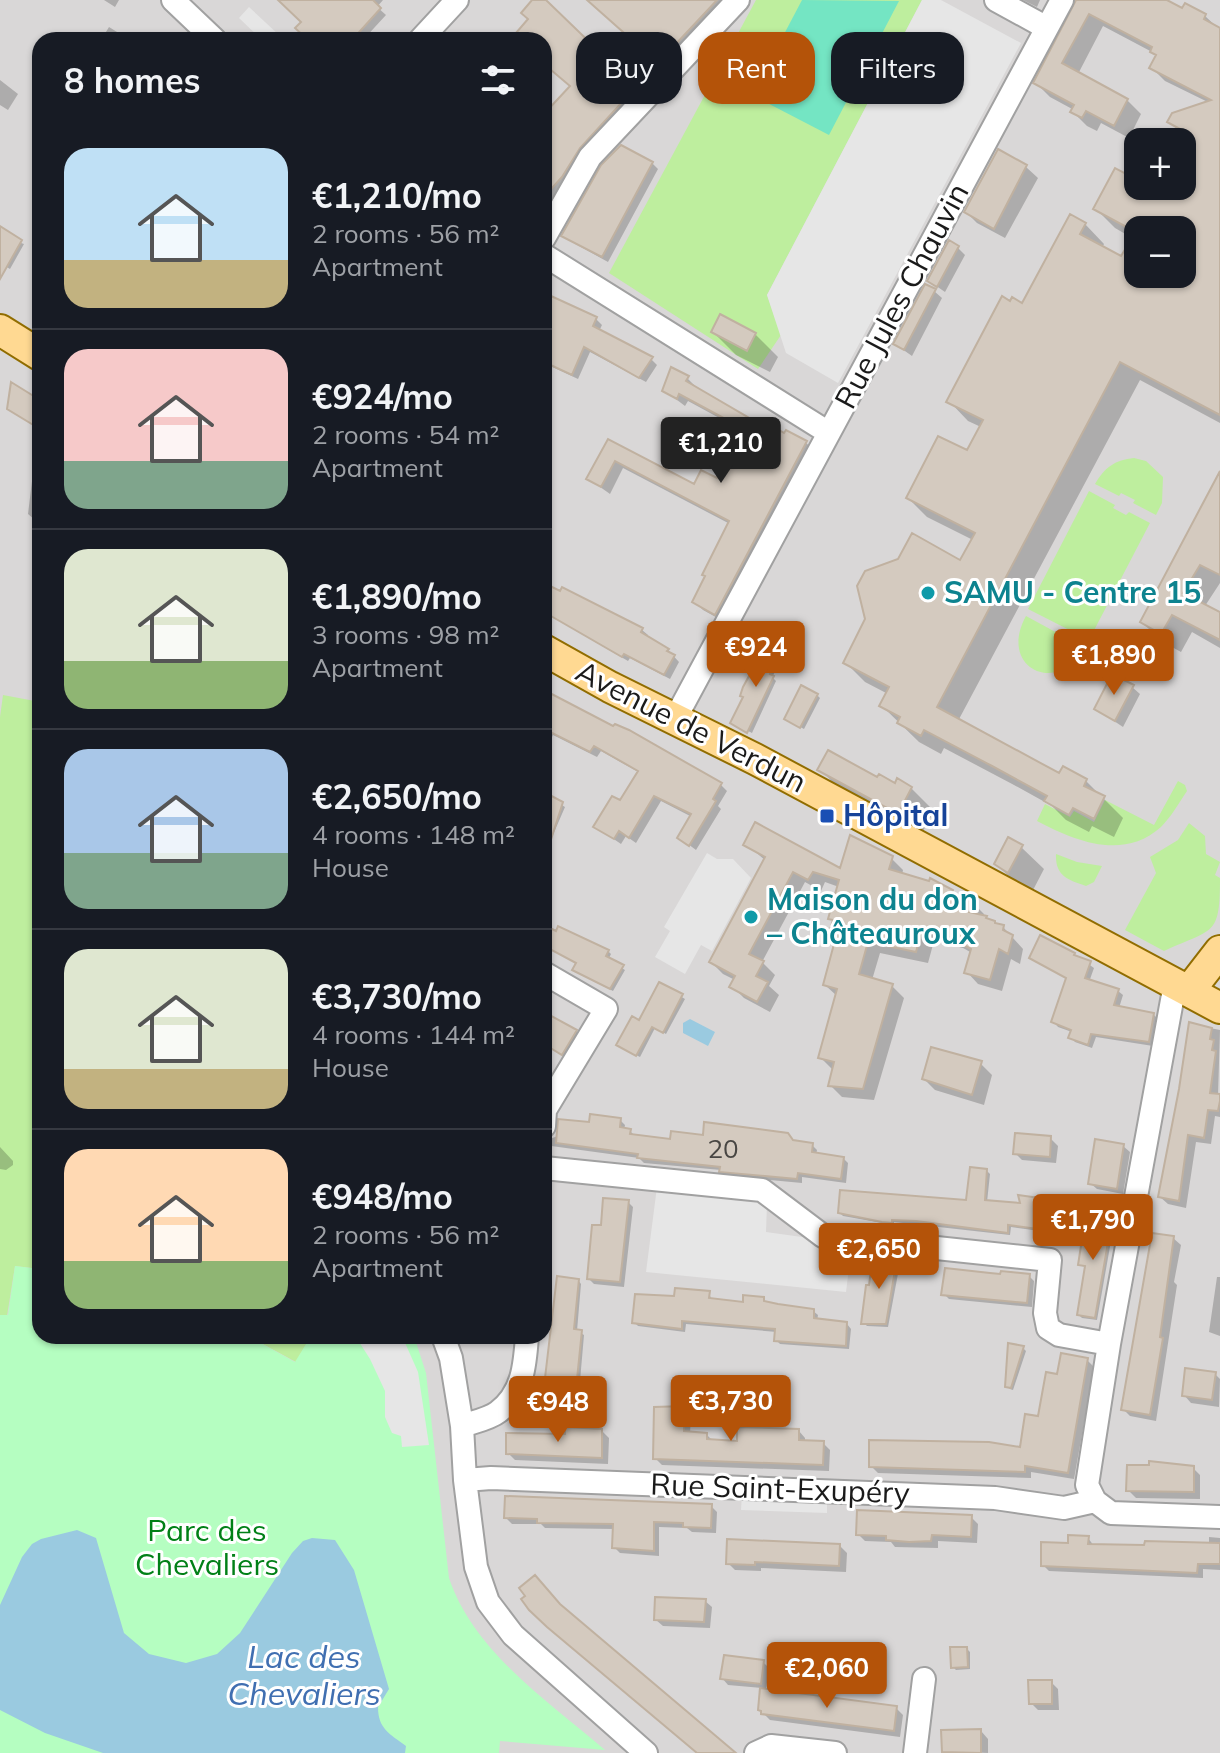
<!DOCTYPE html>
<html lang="en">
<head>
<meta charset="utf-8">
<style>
	:root { --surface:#171b24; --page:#242831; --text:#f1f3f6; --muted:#9ea1a6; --line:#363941; --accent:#b45309 }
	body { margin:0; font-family:Mulish,sans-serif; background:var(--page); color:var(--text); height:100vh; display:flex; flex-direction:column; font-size:30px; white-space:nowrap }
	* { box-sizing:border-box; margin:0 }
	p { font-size:26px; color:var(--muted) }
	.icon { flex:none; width:44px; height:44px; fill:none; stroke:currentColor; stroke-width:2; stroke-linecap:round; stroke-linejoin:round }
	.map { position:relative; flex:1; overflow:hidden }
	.sheet { position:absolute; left:32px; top:32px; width:520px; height:1312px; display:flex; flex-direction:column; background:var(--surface); border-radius:24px; box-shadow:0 2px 6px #0004 }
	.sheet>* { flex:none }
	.guide { position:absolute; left:576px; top:32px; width:524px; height:72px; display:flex; gap:16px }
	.controls { position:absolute; left:1124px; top:128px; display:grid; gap:16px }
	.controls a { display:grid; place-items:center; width:72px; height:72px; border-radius:16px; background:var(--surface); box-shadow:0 2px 6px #0004; font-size:40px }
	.price { position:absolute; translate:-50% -68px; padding:0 18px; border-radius:8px; background:var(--accent); color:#fff; font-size:26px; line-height:52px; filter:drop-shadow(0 2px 4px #0008) }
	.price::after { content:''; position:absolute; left:50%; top:48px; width:24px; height:18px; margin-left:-12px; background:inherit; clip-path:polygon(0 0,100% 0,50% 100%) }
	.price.selected { background:#222; color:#fff }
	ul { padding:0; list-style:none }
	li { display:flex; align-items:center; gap:24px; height:200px; padding:0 32px }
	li+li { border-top:2px solid var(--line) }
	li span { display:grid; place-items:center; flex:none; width:224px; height:160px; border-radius:24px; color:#555 }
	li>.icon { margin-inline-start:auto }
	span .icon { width:96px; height:96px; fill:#fffc; stroke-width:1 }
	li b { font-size:34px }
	h2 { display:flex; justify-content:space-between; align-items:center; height:96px; padding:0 32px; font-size:34px }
	.chip { padding:0 28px; border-radius:24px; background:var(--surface); box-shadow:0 2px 6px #0004; font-size:28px; line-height:72px }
	.chip.selected { background:var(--accent); color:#fff }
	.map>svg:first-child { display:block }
</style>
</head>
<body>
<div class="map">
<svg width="1220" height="1753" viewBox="0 0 1220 1753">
	<rect width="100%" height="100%" fill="#eeeade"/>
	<path fill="#d9d7d7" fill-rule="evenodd" d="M0,0h1220v1753h-1220zM40,40h504v1296h-504zM1138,142h44v44h-44zM1138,230h44v44h-44z"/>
	<path fill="#beee9e" d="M756,0h166l-155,295 14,40 -23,34 -149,-96z
		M1134,458l12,3 17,16 -1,26 -6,12 -23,-12 2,-3 -14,-7 -2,3 -24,-12c10,-17 20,-24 39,-26z
		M1089,491l26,14 -2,3 13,7 3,-3 21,11 -61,117 -61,-31z
		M1026,616l59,32c-26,48 -88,21 -59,-32z
		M3,695l37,7v567l-25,-3 -8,50 -7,-1v-598z
		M1178,781l7,4 2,6c-8,12 -16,26 -26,36 -38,34 -86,14 -124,-6l8,-17 25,13 4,-6 20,11 11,-22 49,25z
		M1189,823l16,13 1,18 14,8 -5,13 5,3c0,59 -6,50 -56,73l-39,-21 31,-57 -6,-16 28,-17z
		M1056,854l21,8 25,4 -8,16 -8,4c-18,-6 -31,-10 -30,-32z
		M248,1336h63l-15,26z"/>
	<path fill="#b5fec1" d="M15,1266l25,3v67h137l12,6 4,-6h55l47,26 16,-26h103l12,37 23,205c25,74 99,123 156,172l-105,-9 -1,12h-499v-438h8z"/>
	<path fill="#74e5c3" d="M802,0l97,1 -70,134 -77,-40z"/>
	<path fill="#e6e6e6" d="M922,0h19l80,43 -183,340 -52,-30 -19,-58z
		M249,7l31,29 -3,4h-15l-23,-22z
		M707,853l10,6h16l18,19 -39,73 -11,-6 -16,29 -30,-17 15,-26 -6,-4z
		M657,1187l97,10 13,6 -1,29 86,12 -6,48 -200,-20z
		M402,1336l16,36 11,73 -27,2 -1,-11 -9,-3 -7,-16v-26l-15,-32 -14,-22z
		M742,1494l85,3v16l-86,-3z"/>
	<path fill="#9acae0" d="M690,1019l25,13 -7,14 -25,-13v-10z
		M77,1530l19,8 28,95 25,21 37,9 31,-9 23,-21 52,-80 11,-12 9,-3 23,2 19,30 35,119 -11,18c0,22 12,27 28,39l-1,7h-302l-58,-20 -45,-23v-105l22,-48 10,-13 9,-5z"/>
	<path fill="#0003" fill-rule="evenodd" d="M104,0h15l-4,7z
		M280,0h103l-6,7 9,8 -23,25h-53l-6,-18z
		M535,0h8l97,94 -96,114v-91l28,-30 -23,-21 -5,5v-31h-31l17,-20z
		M590,0h138l-63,67z
		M1023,0h17l-3,7z
		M1077,0h86l20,11 22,5 15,14v78l-55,-27 -14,-14 6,-11 -3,-3 -51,-27 -25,48 49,26 14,14 -12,24 -28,-15 -4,8 -10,-5 -14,-14 1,-2 -24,-13 -14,-14z
		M109,27l21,13h-29z
		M0,80l18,14 -10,16 -8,-5z
		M1220,117v306l-80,-43 -182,341 102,55 26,5 37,37 -9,19 -22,-11 -3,6 -23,-12 -14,-14 -38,-21 -70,-37 -3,6 -22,-12 -37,-36 6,-12 -23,-12 -20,-20 116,-99 12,-23 -46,-23 -19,-19 60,-45 13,-26 -13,-6 -19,-20 136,-177 19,20 -2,4 20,11 12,-20 -19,-11 -19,-19 42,-27v4h44v-30l8,-14 -20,-20zM1138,230h44v44h-44z
		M998,152l28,15 12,11 -33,60 -28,-15 -11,-11z
		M652,163l6,6 -50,93 -38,-21 -6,-6z
		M0,236l24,8 -14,25 -10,-6z
		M957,247l8,8 -20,37 -16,-11z
		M934,291l8,7 -30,58 -17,-12z
		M544,319h52l6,6 -3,6 52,28 6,6 -11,17 -56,-30 -12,27 -34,-16z
		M713,332l42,2 23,23 -8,15 -34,-17z
		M687,378l8,8 -1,2 84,48h7l2,-3 19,10 8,7 -91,171 -20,-11 -8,-8 35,-78 -107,-56 -13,26 -21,-15 20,-37 86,45 23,-6 27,-49 -57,-31 -3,5 -21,-16z
		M33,473l7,1v47l-5,-1 -7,-6z
		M1220,475v108l-15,23 15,8v34l-28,-16 -11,20 -20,-11 -19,-19z
		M544,585l98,45 6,5 -2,2 22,13 11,12 -9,17 -40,-21 -2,3 -84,-49z
		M780,655l3,3 -11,19 4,4 -24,52 -19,-10z
		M1132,687l8,7 -17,33 -27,-18z
		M544,693l176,91 7,7 -9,15 3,3 -25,41 -16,-12 12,-21 -31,-16 -25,42 -10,-7 -5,8 -25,-17 25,-24 19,-30 -39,-22 -4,6 -44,-22 -3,6 -6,-3z
		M817,695l3,3 -16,31 -15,-8z
		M820,769l58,10 33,9 23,23 -13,24 -79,-43z
		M544,794l21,13 -13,30 -8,-5z
		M746,844l96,27 49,-13 12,12 -1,5 49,17 6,5 15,5 12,12 -1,3 20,10 20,22 -3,15 -9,-5 -9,32 -24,-7 -11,-12 5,-19 -9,-5 -29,-7 -6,22 -48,-10 -8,27 20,6 12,12 -30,102 -32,-3 -12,-12 2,-16 -12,-12 17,-61 -12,-11 10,-37 -7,-6 6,-20 -4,-4 9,-31 -14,-5 -4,9 -16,-9 -43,80 13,13 -6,11 10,9 -9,17 -26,-14 -12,-12 3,-6 -12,-6 -12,-12 55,-101z
		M1021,847l23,22 -13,25 -12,-8 -23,-22z
		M544,927l64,24 3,3 -3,6 17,10 -12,21 -35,-18v-9l-27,-15 -5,7 -2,-1z
		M1074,954l20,14 -5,14 29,9 5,4 -4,13 34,6 5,5 -5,27 -57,-9 -4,11 -17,-6 -4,-5 1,-5 -14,-5 -4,-5 14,-43 -37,-22z
		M660,984l25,15 -19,35 -11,-6 -15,29 -18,-9z
		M544,1015l32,16 6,6 -13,22 -25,-14z
		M1190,1024l30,6 -2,66h2v21l-5,-1 -4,28 -15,-2 -10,66 -18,-4 -8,-7 21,-108z
		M980,1063l12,12 -8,30 -49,-15 -11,-11z
		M620,1120l5,5 -1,5 6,1 6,6 36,4 140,4 5,5 -1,5 27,3 5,5 -2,20 -44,-6v6l-76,-7 -5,-6 -77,-7 -5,-5 -95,-13v-4l47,-17z
		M1050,1138l8,8 -2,17 -34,-3 -7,-7z
		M1123,1146l7,6 -7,42 -26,-5 -7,-6z
		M0,1147l13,14v4l-7,5 -6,-1z
		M987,1171l3,3 -3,28 35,3 17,-6 2,8 9,4 -2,21 -37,-5 -1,8 -116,-13v3l-51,-9 -3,-3 128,-10z
		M628,1202l5,5 -9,80 -30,-3 -5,-5 13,-51z
		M1111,1221l3,3 -17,96 -15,-2 -3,-3 8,-47 -7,-4z
		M1173,1238l8,7 -7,37 3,3 -21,136 -26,-5 -7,-7z
		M897,1260l3,3 -12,64 -21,-1 -3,-3z
		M990,1275l39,1 5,5 -2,26 -83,-8 -5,-5z
		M1217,1277h3v59l-11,-4z
		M578,1280l3,4 -4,47 7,4 -4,46 -30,-1 -3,-3z
		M709,1293l3,8 32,3 19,-5 5,5 45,7 5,4 -1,6 30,3 4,5 -2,20 -69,-5 -4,-4 1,-8 -91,-8 -1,8 -47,-6 -4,-4 42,-24z
		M494,1336h22v3z
		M1023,1348l3,3 -13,39 -3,-1 -3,-3z
		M1087,1360l7,7 -20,112 -43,-7v6l-153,-5 -7,-7 151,-17 37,-73z
		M1215,1374l5,5 -1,28 -28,-4 -7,-8z
		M684,1408l7,7 -1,19 17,1 6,6 26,2 60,-12 6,7v4l18,1 7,7 -1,21 -167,-6 -7,-7z
		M602,1431l7,7 -1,26 -93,-4 -7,-7 59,-17z
		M1193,1468l7,7v24l-64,-1 -8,-8z
		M711,1506l6,6 -1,21 -24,-1 -5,-4 -28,-1v29l-39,-3 -6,-6 1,-18 -70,-1 -4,-4h-29l-6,-6z
		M971,1517l7,7 -1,19 -39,-2v7l-43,-1 -4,-5 -26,-1 -7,-7z
		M1209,1537l11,1v32l-17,-1v9l-154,-7 -6,-6 27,-20 18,-7 6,8 115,-1z
		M840,1546l7,7 -1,19 -85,-4v3l-26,-1 -7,-7z
		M705,1601l7,6 -2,21 -47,-2 -7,-6z
		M967,1649l3,3v17l-14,1 -3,-3z
		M763,1662l6,6 -3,22 130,18 7,7 -3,22 -130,-17 -7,-7 -1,-25 -34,-3 -6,-7z
		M1051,1682l7,7 1,21h-21l-7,-7z
		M981,1731l7,8v14l-44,-2z"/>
	<path fill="#d4cabf" stroke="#c0b1a0" stroke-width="2" fill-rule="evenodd" d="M278,0h95l8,8 -29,32h-44l-13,-12 6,-6z
		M532,0h14l90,87 -56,61 -18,29 -18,20v-83l26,-28 -26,-22v-24h-34l18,-21 -7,-6z
		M587,0h130l-59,63z
		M1076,0h91l15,8 3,-5 21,11 -2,5 16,9v387l-100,-53 -183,345 122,66 4,-7 24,13 -3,7 21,10 -11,23 -21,-11 -4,7 -25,-14 3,-5 -55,-30 -68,-36 -3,6 -24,-13 3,-6 -21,-11 10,-19 -46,-24 22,-44 -8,-33 8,-15 33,-12 14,-26 48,27 15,-27 -69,-35 32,-62 29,14 16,-30 -37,-18 56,-106 8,5 2,-4 10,6 48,-89 16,9 -6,11 41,22 16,-26h-5l-39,-21 22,-41 23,12v6h44v-34l9,-17 -24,-13 5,-9 39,-13 -62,-32 7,-13 -6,-3 2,-5 -63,-33 -27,49 66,36 -14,27 -28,-15 -4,7 -12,-6 4,-7 -41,-22zM1138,230h44v44h-44z
		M621,145l32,17 -51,95 -41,-21 40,-71z
		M998,149l29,16 -33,64 -30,-17z
		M0,226l22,14 -22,39z
		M949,240l10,6 -22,41 -10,-6z
		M925,284l11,5 -32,61 -11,-6z
		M551,296l46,21 -4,9 60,31 -14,21 -55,-31 -12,28 -28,-13v-49z
		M720,314l36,19 -9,18 -36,-19z
		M671,367l18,9 -3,5 67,39 25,13 1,-3 5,3 2,-3 21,11 -92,174 -23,-13 13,-26 -3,-1 27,-54 -114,-60 -14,26 -15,-8 22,-40 86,45 7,-14 16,8 27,-49 -65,-35 -2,5 -15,-8z
		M11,382l29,18v29l-33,-20z
		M1220,471v104l-20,-10 -17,28 37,19v28l-48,-25 -11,19 -21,-12z
		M544,583l16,8 2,-4 81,41 -2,4 28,17 -2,2 8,4 -11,20 -40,-21 -2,3 -78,-45z
		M766,645l15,8 -11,21 4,2 -27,57 -17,-10 13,-26 -3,-1 3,-9z
		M1112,674l22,11 -19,36 -21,-12z
		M801,685l17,9 -18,34 -16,-9z
		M544,690l69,36 2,-2 14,6 93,53 -9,16 3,2 -27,45 -12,-8 14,-24 -37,-18 -25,42 -10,-7 -5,8 -21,-12 19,-31 8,4 18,-29 -44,-25 -4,6 -46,-23z
		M828,750l49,27 2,-3 16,9 2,-5 15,9 -14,27 -81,-44z
		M544,792l19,10 -16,50h-3z
		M755,822l85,46 10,-33 43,21 -4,13 40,12 1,-3 23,12 -1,4 21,6 -4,12 18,4 -1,2 9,3v2l9,2 -1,5 10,5 -5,19 -9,-5 -9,31 -26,-7 7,-24 -22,-12 -27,-7 -6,22 -48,-10 -9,32 34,10 -30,105 -35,-3 6,-24 -16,-4 19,-69 -14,-4 11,-41 -8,-2 7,-22 -5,-1 11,-39 -26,-8 -5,8 -15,-8 -44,82 15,7 -8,15 12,6 -11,20 -28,-15 6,-11 -26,-14 56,-105 -22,-12z
		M1008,837l15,8 -15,28 -14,-9z
		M544,925l12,6 2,-5 51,24 -3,6 18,9 -14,24 -38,-19 4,-7 -32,-17z
		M1040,935l35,18 -1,2 17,6 -6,17 34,11 -5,16 40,8 -5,29 -58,-8 -3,11 -20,-7 3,-8 -20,-8 15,-44 -37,-20z
		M659,982l24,12 -20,39 -11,-6 -16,29 -20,-11 16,-29 7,4z
		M544,1012l33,18 -15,25 -18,-11z
		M1189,1022l23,6 -2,11 4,1 -2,10 4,1 -6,42 10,1v7l-2,10 -10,-1 -4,28 -16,-3 -9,66 -21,-4 21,-108z
		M931,1047l51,14 -10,34 -50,-16z
		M590,1114l31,4 -1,9 11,2 -1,5 40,5 1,-8 32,4 1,-13 84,11 5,7 20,3 -1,9 32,5 -3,22 -43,-6 -1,6 -78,-7 1,-5 -83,-9 1,-4 -82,-11 2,-24 31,3z
		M1015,1133l36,3 -1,21 -37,-3z
		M1095,1139l29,5 -7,45 -29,-5z
		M970,1167l17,2 -2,31 35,3 -2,-8 22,3 -1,7 9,1 -3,24 -37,-5v8l-92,-12 -24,-1v3l-10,-1 -44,-9 2,-23 126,10z
		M603,1198l26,2 -9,82 -33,-3 5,-54h9z
		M1086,1214l26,5 -17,99 -18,-3 8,-49 -7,-1z
		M1152,1233l22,3 -14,101 3,1 -13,77 -29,-5z
		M873,1255l24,3 -11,66h-25l5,-39h3z
		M945,1268l45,5 10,1 1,-3 29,3 -3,29 -86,-8z
		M557,1276l22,3 -5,50 8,1 -5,49 -32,-1z
		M675,1288l35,3 -1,7 34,4v-7l21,2v4l14,3 36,5v9l33,4 -1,24 -72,-5 1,-12 -35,-3 -58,-5v8l-50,-6 3,-29 39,2z
		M1008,1343l16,3 -13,42 -6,-1z
		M1061,1353l27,5 -20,115 -43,-7v6l-156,-5v-27l120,2 31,5 5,-33 13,2 8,-44 11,2z
		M1185,1368l31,4 -4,28 -30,-4z
		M685,1406l-1,25 23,2v6l30,2v-14l62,2v11l25,1 -1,24 -170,-6 1,-52z
		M565,1427l37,2v29l-96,-4v-21l59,1z
		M1149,1461l45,5v26l-68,-1 1,-26h22z
		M505,1496l207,8 -1,24 -28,-1v-4l-29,-1v29l-42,-3 1,-24 -76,-1v-4l-33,-1z
		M857,1510l115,5 -1,22 -39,-2 -1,6 -22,1 -23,-2v-4l-30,-1z
		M1068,1535l21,1 -1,8 56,1 1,-4 75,2v21h-22l-1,9 -156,-7v-24l27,1z
		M727,1539l113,5 -1,22 -84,-4v3l-29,-1z
		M535,1575l25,29 176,149h-39l-150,-126 -18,-17 -8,-11 4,-3 -6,-8z
		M655,1597l51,2 -2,23 -50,-2z
		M950,1647h17l1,20 -17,1z
		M724,1655l40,5 -3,24 -41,-5z
		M1028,1680h24v24h-23z
		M760,1688l137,18 -3,25 -133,-17v-3l-3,-1z
		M981,1729v24l-39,-1 -1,-22z"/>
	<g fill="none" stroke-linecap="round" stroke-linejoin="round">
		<g stroke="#a1a1a1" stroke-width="26">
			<path id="minor" d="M173,0l42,40
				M996,0l51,28
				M420,40l37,-40
				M544,238l46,-81 148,-157
				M544,255l285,178
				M675,719l387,-719
				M544,973l62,36 -61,101 -1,16
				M1175,984l-66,360 -22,141 8,16 16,12 109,4
				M544,1168l218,22 61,46 227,24 -5,53 3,15 11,7 50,9
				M443,1336l8,22 11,68 3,54 11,87 12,35 25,33 133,118
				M462,1426c11,-4 27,-7 36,-14 25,-19 27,-47 29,-76
				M465,1480l26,-2 504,20 69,10 31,-7
				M756,1753l15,-7 64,7
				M915,1753l9,-74"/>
		</g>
		<g stroke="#916d00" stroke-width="34">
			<path id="major" d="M0,330l40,25
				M544,650l66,37 145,72 465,249
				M1189,991l31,-40"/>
		</g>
		<use href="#minor" stroke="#fff" stroke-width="22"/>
		<use href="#major" stroke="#ffd992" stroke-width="30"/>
	</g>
	<g fill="#0f9aa8" stroke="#fff" stroke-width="3">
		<circle cx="928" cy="593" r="8"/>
		<circle cx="751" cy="917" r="8"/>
	</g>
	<rect fill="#1a4fb4" stroke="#fff" stroke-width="3" x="819" y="808" width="16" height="16" rx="4"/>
	<g text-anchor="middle" stroke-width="6" stroke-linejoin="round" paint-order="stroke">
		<g font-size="26" fill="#484643">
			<text x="723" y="1158">20</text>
		</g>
		<g font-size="30" fill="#1a1a1a" stroke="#fff">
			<text transform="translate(902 296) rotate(-62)" y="10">Rue Jules Chauvin</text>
			<text transform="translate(691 727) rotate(27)" y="10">Avenue de Verdun</text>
			<text transform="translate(780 1489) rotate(2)" y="10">Rue Saint-Exupéry</text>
		</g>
		<g font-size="30" font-weight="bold" fill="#0d838f" stroke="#fff" text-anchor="start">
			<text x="944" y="603">SAMU - Centre 15</text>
			<text x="767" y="910">Maison du don<tspan x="767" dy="34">– Châteauroux</tspan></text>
		</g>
		<g font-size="30" font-weight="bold" fill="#164399" stroke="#fff" text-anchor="start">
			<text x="843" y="826">Hôpital</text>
		</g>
		<g font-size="30" fill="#018017" stroke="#fff">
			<text x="207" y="1541">Parc des<tspan x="207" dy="34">Chevaliers</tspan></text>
		</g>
		<g font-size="32" font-style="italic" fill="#406fb1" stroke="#fff">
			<text x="304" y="1668">Lac des<tspan x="304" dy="37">Chevaliers</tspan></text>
		</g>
	</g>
</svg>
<div class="controls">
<a>+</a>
<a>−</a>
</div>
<b class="price selected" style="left:721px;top:485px">€1,210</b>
<b class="price" style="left:756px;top:689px">€924</b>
<b class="price" style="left:1114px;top:697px">€1,890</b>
<b class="price" style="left:1093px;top:1262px">€1,790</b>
<b class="price" style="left:879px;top:1291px">€2,650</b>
<b class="price" style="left:731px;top:1443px">€3,730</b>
<b class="price" style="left:558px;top:1444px">€948</b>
<b class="price" style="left:827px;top:1710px">€2,060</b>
<div class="guide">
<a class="chip">Buy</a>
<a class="chip selected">Rent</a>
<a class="chip">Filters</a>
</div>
<section class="sheet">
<h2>8 homes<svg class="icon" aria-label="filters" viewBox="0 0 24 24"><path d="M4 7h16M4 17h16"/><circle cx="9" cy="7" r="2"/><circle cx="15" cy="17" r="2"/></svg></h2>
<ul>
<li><span style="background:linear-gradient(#bfe0f5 70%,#c2b280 0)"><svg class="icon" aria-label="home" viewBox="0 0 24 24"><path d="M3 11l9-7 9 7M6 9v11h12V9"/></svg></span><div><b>€1,210/mo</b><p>2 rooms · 56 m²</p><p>Apartment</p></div></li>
<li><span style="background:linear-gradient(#f6c9c9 70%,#7fa58c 0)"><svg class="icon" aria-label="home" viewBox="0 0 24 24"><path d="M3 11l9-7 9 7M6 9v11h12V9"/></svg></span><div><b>€924/mo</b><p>2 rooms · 54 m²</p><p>Apartment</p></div></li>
<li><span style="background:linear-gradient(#dfe7d0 70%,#8fb573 0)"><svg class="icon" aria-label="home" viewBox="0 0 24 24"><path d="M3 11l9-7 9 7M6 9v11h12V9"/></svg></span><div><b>€1,890/mo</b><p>3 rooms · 98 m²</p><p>Apartment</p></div></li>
<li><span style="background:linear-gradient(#a9c7e8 65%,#7fa58c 0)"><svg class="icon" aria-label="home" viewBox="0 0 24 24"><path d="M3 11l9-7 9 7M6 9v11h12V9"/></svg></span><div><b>€2,650/mo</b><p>4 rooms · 148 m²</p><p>House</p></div></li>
<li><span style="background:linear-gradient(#dfe7d0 75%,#c2b280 0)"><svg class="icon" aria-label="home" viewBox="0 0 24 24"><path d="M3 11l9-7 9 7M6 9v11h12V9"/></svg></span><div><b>€3,730/mo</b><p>4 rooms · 144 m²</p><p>House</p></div></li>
<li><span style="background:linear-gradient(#ffd9b3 70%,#8fb573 0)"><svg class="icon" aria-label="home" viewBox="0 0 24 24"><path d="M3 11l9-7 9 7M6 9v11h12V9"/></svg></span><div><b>€948/mo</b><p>2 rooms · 56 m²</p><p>Apartment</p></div></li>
</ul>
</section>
</div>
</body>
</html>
